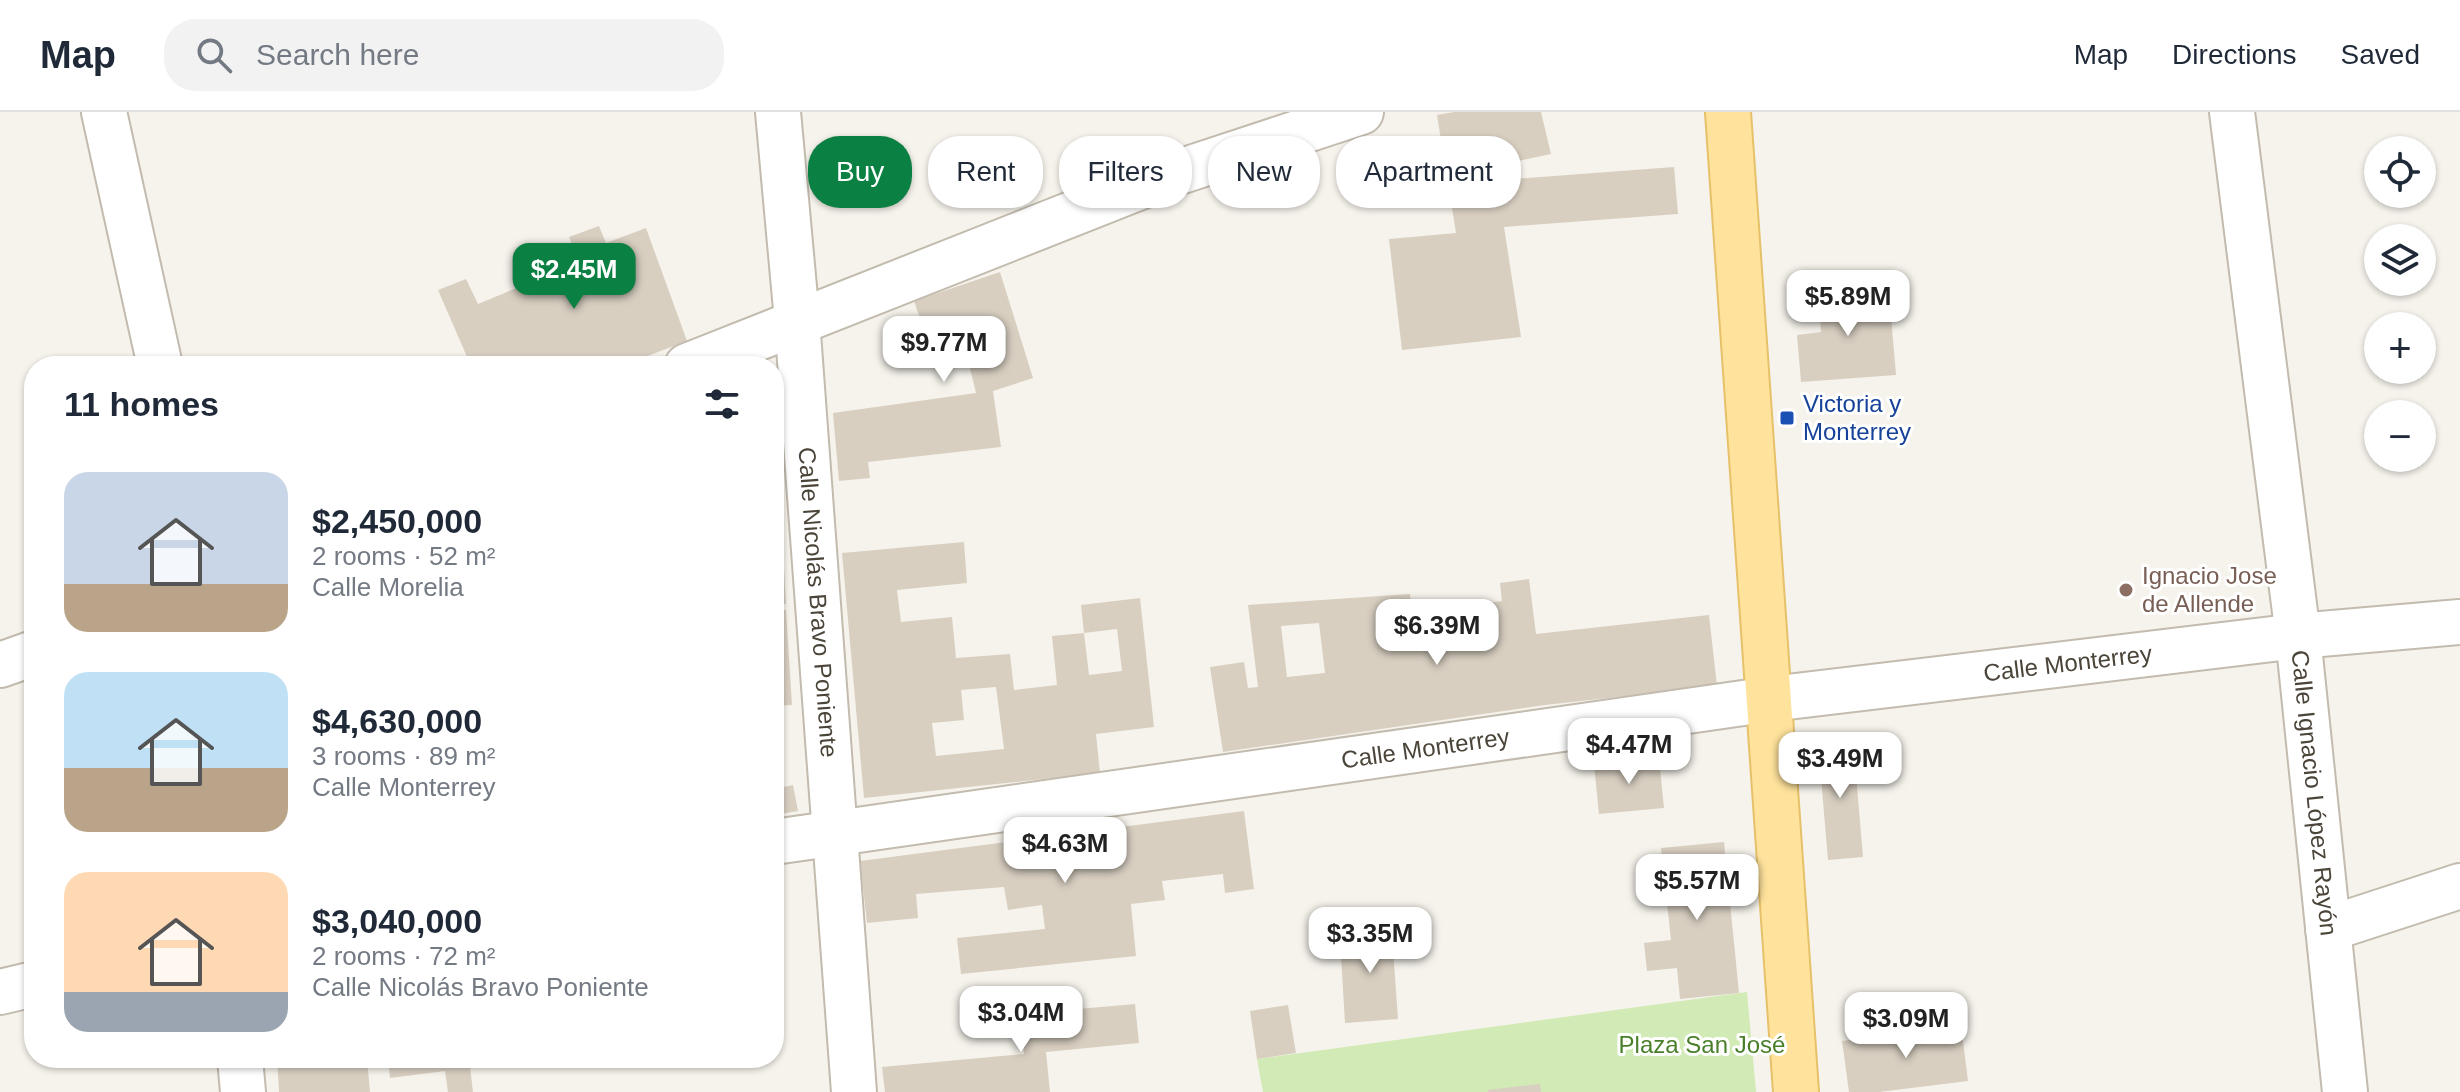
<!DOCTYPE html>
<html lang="en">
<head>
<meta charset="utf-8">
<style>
	:root { --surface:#fff; --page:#f2f2f3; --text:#1f2937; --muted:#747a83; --line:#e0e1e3; --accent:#0b8043 }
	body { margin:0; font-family:Arial,sans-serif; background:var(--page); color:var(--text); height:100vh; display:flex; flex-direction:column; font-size:30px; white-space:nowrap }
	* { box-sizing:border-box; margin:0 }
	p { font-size:26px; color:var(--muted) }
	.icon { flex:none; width:44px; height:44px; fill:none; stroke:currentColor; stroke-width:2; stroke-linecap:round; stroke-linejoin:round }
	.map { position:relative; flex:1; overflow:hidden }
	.details { position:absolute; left:24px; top:244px; width:760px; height:712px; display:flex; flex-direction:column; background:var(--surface); border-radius:32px; box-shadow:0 2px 6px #0004 }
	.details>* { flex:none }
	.guide { position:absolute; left:808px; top:24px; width:760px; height:72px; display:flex; gap:16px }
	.buttons { position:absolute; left:2364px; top:24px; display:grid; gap:16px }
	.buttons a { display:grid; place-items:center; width:72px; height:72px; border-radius:50%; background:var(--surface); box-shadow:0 2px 6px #0004; font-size:40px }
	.price { position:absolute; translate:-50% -68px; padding:0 18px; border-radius:16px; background:#fff; color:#222; font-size:26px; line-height:52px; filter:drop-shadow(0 2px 4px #0008) }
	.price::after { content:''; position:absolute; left:50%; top:48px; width:24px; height:18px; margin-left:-12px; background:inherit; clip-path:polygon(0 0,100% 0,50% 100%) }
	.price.selected { background:var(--accent); color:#fff }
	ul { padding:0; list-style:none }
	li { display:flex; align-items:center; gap:24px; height:200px; padding:0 40px }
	li span { display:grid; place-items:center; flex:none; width:224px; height:160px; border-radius:24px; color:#555 }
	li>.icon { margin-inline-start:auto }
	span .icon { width:96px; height:96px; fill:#fffc; stroke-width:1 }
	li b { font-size:34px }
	h2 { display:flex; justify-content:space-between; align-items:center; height:96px; padding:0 40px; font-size:34px }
	.chip { padding:0 28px; border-radius:32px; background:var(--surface); box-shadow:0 2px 6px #0004; font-size:28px; line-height:72px }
	.chip.selected { background:var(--accent); color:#fff }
	header { display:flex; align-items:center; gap:48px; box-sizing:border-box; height:112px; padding:0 40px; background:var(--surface); border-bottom:2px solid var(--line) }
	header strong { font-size:38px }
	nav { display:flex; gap:44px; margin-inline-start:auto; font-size:28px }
	.search { width:560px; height:72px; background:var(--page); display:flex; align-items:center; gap:20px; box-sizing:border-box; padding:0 28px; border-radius:32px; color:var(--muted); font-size:30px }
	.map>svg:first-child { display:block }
</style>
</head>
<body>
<header>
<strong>Map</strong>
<div class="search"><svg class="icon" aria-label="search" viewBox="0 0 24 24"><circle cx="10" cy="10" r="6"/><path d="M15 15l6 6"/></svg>Search here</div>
<nav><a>Map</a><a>Directions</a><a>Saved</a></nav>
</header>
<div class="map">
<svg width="2460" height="980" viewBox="0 0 2460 980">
	<rect width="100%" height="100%" fill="#f6f3ec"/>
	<path fill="#d2eab5" d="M1747,880l9,100h-493l-6,-33z"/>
	<path fill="#d8cfc1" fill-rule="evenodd" d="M1454,0h87l10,42 -52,11 1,15 174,-13 4,47 -174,13 17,110 -119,13 -13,-111 67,-6 -19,-118z
		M599,114l7,17 40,-15 41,113 -66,25h-150l-33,-76 28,-11 12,25 101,-42 -10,-25z
		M1000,160l33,106 -40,13 8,56 -133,15 2,16 -31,3 -6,-68 143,-20 -8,-33 -30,10 -24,-69z
		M1860,171l1,23 29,-2 6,71 -95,7 -4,-47 24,-3 -3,-46z
		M782,423l4,69 -12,1v-69z
		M964,430l3,41 -70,7 4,32 51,-5 4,41 54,-4 4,36 43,-5 -5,-49 32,-3 5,42 33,-4 -5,-42 -33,4 -3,-28 59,-7 14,129 -58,7 4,39 -236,25 -22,-245zM996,575l8,62 -68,7 -4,-33 32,-3 -3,-30z
		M1529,467l7,55 173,-19 8,71 -172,19 -322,47 -13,-85 34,-5 4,26 10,-1 -10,-82 162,-11 5,50 60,-7 -4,-32 31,-4 -2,-18zM1319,511l6,50 -38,4 -6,-51z
		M786,498l6,95 -18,1v-95z
		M1853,628l10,117 -35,3 -10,-117z
		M1659,646l5,50 -65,6 -5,-49z
		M793,673l5,26 -24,4v-26z
		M1244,699l10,78 -29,4 -2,-19 -61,7 3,19 -34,4 5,52 -175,18 -4,-36 88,-9 -3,-24 -34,5 -4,-23 -88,7 2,24 -51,5 -7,-62z
		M1724,730l15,151 -59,6 -3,-31 -30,3 -3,-28 27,-3 -10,-92z
		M1391,809l7,98 -53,4 -5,-84 26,-2 -1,-14z
		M1135,892l4,39 -93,9 4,40h-165l-3,-25 142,-13 -3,-40z
		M1288,893l8,48 -39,6 -7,-48z
		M1961,913l7,56 -89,11h-30l-7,-51z
		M277,946h90l3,34h-91z
		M388,946h81l4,34h-25l-3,-21 -55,7z
		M1540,972l1,8h-53v-2z"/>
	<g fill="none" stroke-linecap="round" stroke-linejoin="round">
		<g stroke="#c2bbae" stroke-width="48">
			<g id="minor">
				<path d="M104,0l56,254"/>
				<path id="s1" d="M778,0l19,208 57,772"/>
				<path id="s2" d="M2232,0l66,524 47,456"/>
				<path d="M687,254l486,-192 188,-62"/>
				<path d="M0,553l34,-12"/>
				<path id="s3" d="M774,730l997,-143 527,-63 162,-14"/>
				<path d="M2328,817l132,-43"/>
				<path d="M0,880l34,-8"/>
				<path d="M240,946l3,34"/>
			</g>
		</g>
		<g stroke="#e6c16a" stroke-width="48">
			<path id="major" d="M1728,0l68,980"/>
		</g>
		<use href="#minor" stroke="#fff" stroke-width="44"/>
		<use href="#major" stroke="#ffe39c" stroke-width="44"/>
	</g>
	<rect fill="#1a4fb4" stroke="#fff" stroke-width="3" x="1779" y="298" width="16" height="16" rx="4"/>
	<circle fill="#8d6e63" stroke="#fff" stroke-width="3" cx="2126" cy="478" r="8"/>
	<g text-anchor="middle" stroke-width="6" stroke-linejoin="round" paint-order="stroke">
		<g font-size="24" fill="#164399" stroke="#fff" text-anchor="start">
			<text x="1803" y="300">Victoria y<tspan x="1803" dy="28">Monterrey</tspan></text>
		</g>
		<g font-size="24" fill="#785e54" stroke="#fff" text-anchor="start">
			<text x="2142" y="472">Ignacio Jose<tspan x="2142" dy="28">de Allende</tspan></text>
		</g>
		<g font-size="24" fill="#4b4439" stroke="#fff">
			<text dy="8" stroke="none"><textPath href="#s1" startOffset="492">Calle Nicolás Bravo Poniente</textPath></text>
			<text dy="8" stroke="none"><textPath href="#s3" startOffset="1306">Calle Monterrey</textPath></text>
			<text dy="8" stroke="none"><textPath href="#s3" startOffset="658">Calle Monterrey</textPath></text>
			<text dy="8" stroke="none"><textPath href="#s2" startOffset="686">Calle Ignacio López Rayón</textPath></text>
		</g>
		<g font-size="24" fill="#4a7f2a" stroke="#fff">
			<text x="1702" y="941">Plaza San José</text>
		</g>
	</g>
</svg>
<div class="buttons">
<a><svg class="icon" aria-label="locate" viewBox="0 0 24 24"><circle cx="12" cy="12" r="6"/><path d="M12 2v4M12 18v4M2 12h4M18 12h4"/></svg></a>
<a><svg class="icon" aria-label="layers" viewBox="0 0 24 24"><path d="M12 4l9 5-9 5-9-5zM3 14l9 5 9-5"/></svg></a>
<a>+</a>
<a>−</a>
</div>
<b class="price selected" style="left:574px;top:199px">$2.45M</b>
<b class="price" style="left:1848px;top:226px">$5.89M</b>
<b class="price" style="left:944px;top:272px">$9.77M</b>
<b class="price" style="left:1437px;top:555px">$6.39M</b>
<b class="price" style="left:1629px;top:674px">$4.47M</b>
<b class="price" style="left:1840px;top:688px">$3.49M</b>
<b class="price" style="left:1065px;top:773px">$4.63M</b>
<b class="price" style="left:1697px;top:810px">$5.57M</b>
<b class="price" style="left:1370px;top:863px">$3.35M</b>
<b class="price" style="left:1021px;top:942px">$3.04M</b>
<b class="price" style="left:1906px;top:948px">$3.09M</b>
<div class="guide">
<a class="chip selected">Buy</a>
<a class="chip">Rent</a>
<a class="chip">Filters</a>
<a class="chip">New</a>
<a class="chip">Apartment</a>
</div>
<section class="details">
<h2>11 homes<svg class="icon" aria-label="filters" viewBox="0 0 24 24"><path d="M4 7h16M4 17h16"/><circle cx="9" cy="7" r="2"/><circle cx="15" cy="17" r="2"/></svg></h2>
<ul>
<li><span style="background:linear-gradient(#c9d6e8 70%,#b9a48a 0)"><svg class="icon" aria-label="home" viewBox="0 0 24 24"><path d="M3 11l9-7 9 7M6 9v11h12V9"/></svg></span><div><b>$2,450,000</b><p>2 rooms · 52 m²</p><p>Calle Morelia</p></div></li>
<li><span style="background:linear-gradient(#bfe0f5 60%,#b9a48a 0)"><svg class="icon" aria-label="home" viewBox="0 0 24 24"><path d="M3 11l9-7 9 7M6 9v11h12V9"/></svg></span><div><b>$4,630,000</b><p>3 rooms · 89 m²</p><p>Calle Monterrey</p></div></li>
<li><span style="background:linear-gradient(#ffd9b3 75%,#9aa5b1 0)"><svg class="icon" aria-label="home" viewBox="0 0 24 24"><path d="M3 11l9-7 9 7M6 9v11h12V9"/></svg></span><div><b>$3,040,000</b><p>2 rooms · 72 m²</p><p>Calle Nicolás Bravo Poniente</p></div></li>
</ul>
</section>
</div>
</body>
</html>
